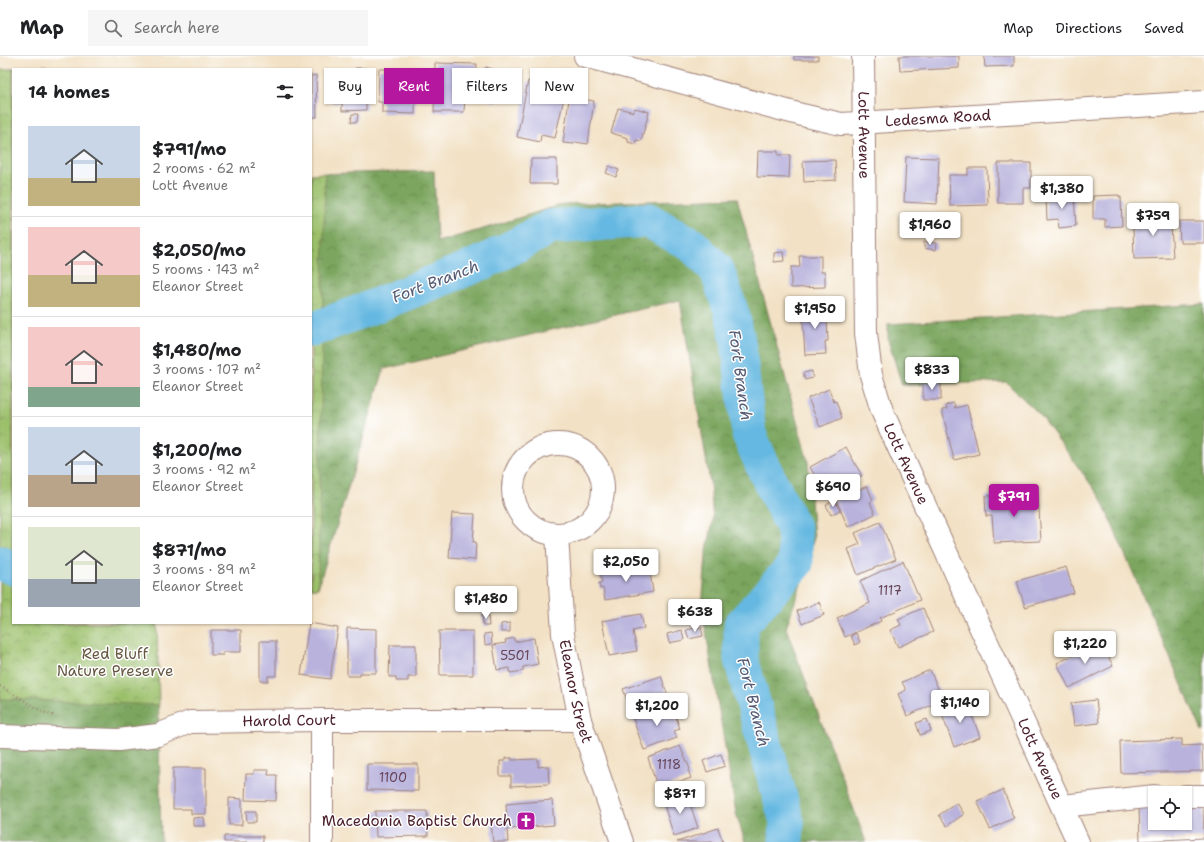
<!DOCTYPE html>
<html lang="en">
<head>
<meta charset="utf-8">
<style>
	:root { --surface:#fff; --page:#f6f6f6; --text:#202124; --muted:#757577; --line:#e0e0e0; --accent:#b5179e }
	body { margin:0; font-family:"Shantell Sans",sans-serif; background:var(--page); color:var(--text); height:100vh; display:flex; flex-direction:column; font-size:15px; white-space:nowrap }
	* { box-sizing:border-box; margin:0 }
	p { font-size:13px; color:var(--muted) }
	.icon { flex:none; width:22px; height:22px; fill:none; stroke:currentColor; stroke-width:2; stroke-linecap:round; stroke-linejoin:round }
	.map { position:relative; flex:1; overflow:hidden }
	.drawer { position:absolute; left:12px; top:12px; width:300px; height:556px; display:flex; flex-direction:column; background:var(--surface); border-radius:0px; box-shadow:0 1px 3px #0004 }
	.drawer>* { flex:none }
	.banner { position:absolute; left:324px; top:12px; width:380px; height:36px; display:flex; gap:8px }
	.controls { position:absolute; left:1148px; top:730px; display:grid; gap:8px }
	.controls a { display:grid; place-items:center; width:44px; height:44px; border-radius:0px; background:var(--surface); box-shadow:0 1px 3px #0004; font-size:20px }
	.price { position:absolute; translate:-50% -34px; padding:0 9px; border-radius:4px; background:#fff; color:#222; font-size:13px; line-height:26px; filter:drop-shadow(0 1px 2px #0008) }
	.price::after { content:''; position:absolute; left:50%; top:24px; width:12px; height:9px; margin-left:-6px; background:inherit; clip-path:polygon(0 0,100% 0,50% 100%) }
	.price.active { background:var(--accent); color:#fff }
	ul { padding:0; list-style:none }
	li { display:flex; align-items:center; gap:12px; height:100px; padding:0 16px }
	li+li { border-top:1px solid var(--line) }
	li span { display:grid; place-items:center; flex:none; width:112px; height:80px; border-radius:0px; color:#555 }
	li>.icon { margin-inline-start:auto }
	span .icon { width:48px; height:48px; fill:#fffc; stroke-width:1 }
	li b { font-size:17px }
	h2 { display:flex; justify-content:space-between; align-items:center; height:48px; padding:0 16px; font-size:17px }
	.chip { padding:0 14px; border-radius:0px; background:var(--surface); box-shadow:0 1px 3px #0004; font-size:14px; line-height:36px }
	.chip.active { background:var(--accent); color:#fff }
	header { display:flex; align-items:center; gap:24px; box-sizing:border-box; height:56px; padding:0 20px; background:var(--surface); border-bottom:1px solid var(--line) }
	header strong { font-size:19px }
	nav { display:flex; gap:22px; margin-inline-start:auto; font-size:14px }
	.search { width:280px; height:36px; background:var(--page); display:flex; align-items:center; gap:10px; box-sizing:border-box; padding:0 14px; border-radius:0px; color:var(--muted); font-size:15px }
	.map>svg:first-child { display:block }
</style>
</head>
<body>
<header>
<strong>Map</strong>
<div class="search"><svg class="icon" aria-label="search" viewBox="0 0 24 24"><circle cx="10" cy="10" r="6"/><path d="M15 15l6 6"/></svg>Search here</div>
<nav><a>Map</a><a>Directions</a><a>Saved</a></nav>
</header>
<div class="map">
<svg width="1204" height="786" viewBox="0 0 1204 786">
	<defs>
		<pattern id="forest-crowns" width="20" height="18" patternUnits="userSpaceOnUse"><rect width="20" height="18" fill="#7ca65f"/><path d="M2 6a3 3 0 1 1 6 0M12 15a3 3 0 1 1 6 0" fill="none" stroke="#68874f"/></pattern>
		<pattern id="park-crowns" width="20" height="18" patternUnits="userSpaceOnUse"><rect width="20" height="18" fill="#9bc06b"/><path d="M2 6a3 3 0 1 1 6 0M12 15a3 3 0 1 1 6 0" fill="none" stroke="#809b58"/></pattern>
	</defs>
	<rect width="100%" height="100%" fill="#fff"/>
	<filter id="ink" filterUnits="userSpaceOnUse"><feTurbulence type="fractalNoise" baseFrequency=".025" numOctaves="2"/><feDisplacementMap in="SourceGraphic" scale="8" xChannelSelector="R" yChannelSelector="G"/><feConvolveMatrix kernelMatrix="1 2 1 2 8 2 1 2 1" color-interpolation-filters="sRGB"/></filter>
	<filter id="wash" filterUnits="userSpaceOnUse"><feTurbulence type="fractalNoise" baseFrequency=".012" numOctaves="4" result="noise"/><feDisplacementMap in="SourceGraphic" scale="16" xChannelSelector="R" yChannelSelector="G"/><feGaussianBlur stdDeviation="0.9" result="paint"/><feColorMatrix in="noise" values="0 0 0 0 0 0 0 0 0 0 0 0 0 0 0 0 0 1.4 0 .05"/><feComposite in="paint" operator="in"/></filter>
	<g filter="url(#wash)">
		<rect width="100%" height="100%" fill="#f2e1c4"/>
		<path fill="url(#forest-crowns)" stroke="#636245" d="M46,10v3h-33v554h144l4,219h-161v-772z
			M434,115l3,71 43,-12 83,-26 174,-6 71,264 6,76 -13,46 -15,44 80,214h-121l-9,-29 -34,-205 4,-53 7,-35 -3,-37 -30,-183 -296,69 -66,219h-7v-414z
			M1204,248v427h-2l-102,-234 -59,-81 -35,-34 -104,3 -14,-45v-16z"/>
		<path fill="url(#park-crowns)" stroke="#72704b" d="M46,10v3h-33v554h144l2,82 -159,-6v-629z
			M325,117l-7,415h-7v-414z"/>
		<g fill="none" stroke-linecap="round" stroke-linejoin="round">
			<path stroke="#65b8e1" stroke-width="35" d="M311,274l61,-23 112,-45 67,-35 97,-7 44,25 25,25 16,47 5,24 11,93 17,39 28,56 2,34 -55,62v34l46,163 -1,20
				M0,507l13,5"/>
		</g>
		<g id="blocks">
			<path fill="#b8b2dc" d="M794,0h24v4h-24z
				M899,0h60v12l-59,3z
				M984,0h30v10l-29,1z
				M435,7l42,1 -1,33h-11l-1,15h-30z
				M486,11l19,6 -9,29 -19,-5z
				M355,12h11v42l-24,1v-8h-9l-1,-25h9v-6h15z
				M379,13h37l-1,45 -33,-1v-11h-4z
				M316,19l1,42h-6v-41z
				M528,25l14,2 -2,8 10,2v2l14,3 -9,40 -14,-3 -1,7 -23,-5z
				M570,36l14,2 -1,5 11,2 -6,43 -13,-2 -1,2 -11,-1z
				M618,52l16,4 1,-4 14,4 -8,29 -5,-1 -1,4 -7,-2v-4l-17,-5z
				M352,58h6l-1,8h-6z
				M758,95h20v4h12l-1,23 -32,-1z
				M906,101l33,1 -2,46 -33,-2z
				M531,103h26v25h-27z
				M835,104l1,20 -32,2 -1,-21z
				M998,107h33v25h-8v15h-25z
				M609,110l10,4 -3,7 -10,-4z
				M968,112h19l1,37 -38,1 -1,-31h19z
				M1074,139l2,31 -17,2 -1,-9 -11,1 -1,-23z
				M1119,139v2h2l1,29 -17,1v-8h-12v-23z
				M1141,153h23l1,17h6l2,32 -39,1 -1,-31h9z
				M1179,165h25v22h-24z
				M924,186l13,1 -1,7 -12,-2z
				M783,196l1,9 -10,1v-9z
				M799,200h22v16h4v15l-34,1v-21h9z
				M823,249l1,12h3l1,24h-3l1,13 -21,1 -3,-49z
				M812,315l1,7 -8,2 -2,-7z
				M923,326h18v18h-18z
				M829,333l5,13 2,-1 6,17 -22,9 -12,-29z
				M954,347l1,5 12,-3 12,49 -25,6 -12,-50 5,-1 -1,-4z
				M846,391l16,29 -36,20 -16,-29z
				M867,430l6,14 -3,2 5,12 -27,13 -12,-27z
				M1038,438l3,47 -47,2 -2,-27h-6l-1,-20z
				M835,444l5,10 -9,5 -5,-10z
				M452,457l23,1 -2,28h3l-1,18 -26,-2z
				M880,466l16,37 -38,16 -10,-26 12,-5 -5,-11z
				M903,505l17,39 -40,18 1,3 -36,16 -8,-19 33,-15 -10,-22z
				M649,510l4,26 -48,8 -2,-12 -3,1 -1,-6 3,-1 -2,-8z
				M1066,511l8,26 -49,14 -8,-26z
				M819,546l5,13 -22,9 -5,-13z
				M923,552l10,24 -35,15 -8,-17 11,-5 -3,-6z
				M482,558h6l1,12h-6z
				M641,558l3,14 -11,3 4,20 -28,5 -7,-35z
				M309,567l29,5 -8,51 -29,-4z
				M510,567v9h-9v-8z
				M701,571l2,9 -14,3 -3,-9z
				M347,572l29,1v44h-16v3h-13z
				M211,574h30v22h-18v3h-12z
				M682,574l2,10 -15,3 -2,-9z
				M439,575h34v44h-33z
				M491,577l1,11 -7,1 -1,-11z
				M856,577l4,9 -5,3 -4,-9z
				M514,582l1,4 19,-4 4,26 -15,3v4l-13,2v-5l-13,2 -4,-25 13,-2 -1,-3z
				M260,585h16v35h-8v5h-8z
				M1101,586l12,24 -44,22 -12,-25z
				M390,589h26v32h-8v4h-12v-4h-7z
				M930,614l13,30 -36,16 -9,-22 8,-4 -4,-8z
				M661,620l7,20 -38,12 -7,-19z
				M1096,644l3,23 -25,3 -3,-23z
				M967,646l13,35 -26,10 -13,-35z
				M672,649l8,24 -6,2 3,7 -33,12 -11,-31z
				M927,663l4,12 -11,4 -4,-12z
				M1182,683v7l20,-1 1,26 -82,2 -1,-32z
				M680,690l10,23 -2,1 3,8 -33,11 -10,-31z
				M721,698l4,12 -18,6 -4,-11z
				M505,702h7v2l26,-1v8l10,-1 1,18 -38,2v-10h-11v-15h5z
				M367,708h51v27l-51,-1z
				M173,712h33v46h-15v-5h-18z
				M254,714h15l-1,5h9l-1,26 -31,-1 1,-26h8z
				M1003,734l9,21 -1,1 3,6 -24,11 -13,-28z
				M687,738l11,34 -24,8 -11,-34z
				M229,742l13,1v26h-13z
				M552,744l2,25 -47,4 1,13h-15l-2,-20 16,-2 -1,-16z
				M957,747l7,11 -17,12 -8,-11z
				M1203,749l1,33 -64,3 -1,-33 16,-1v16h30v-17z
				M246,755h10v11h-9z
				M375,755h52l1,25 -52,1z
				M204,761l1,9h-12v-8z
				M718,772l5,14h-46z
				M224,780h39v6h-39z"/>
		</g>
	</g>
	<g filter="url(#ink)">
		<use href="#blocks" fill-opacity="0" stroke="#9e8078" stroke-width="1"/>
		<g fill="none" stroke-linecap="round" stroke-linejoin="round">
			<g stroke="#9e8078" stroke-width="24">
				<g id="minor">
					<path id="s1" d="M585,0l217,59 39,9 363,-22"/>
					<path id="s2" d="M863,0l3,277 5,42 11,36 196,431"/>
					<circle cx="558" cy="433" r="45"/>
					<path id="s3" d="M557,478l6,100 17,86 42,122"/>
					<path id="s4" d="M0,680l119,4 39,-5 32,-13 132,-2h258"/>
					<path d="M1185,740h19"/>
					<path d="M1062,750l93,-10"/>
					<path d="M322,786v-122"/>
				</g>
			</g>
			<path stroke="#9e8078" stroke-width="2.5" stroke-dasharray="1 3" stroke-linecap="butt" d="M0,630l43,26 13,4"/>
			<use href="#minor" stroke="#fff" stroke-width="22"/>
		</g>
	</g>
	<defs>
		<g id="church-square" transform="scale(1)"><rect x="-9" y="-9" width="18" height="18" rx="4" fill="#b5179e" stroke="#fff"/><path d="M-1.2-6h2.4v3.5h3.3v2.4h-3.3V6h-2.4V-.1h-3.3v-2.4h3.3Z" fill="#fff"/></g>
	</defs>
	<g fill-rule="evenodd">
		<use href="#church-square" x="526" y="765"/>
	</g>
	<g text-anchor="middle" stroke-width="3" stroke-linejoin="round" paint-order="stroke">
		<g font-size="13" fill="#664457">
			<text x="890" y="539">1117</text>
			<text x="515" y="604">5501</text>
			<text x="669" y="713">1118</text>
			<text x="393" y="726">1100</text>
		</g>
		<g font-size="15" fill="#4a1f2b" stroke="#fff">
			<text dy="5" stroke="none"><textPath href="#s1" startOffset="362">Ledesma Road</textPath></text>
			<text dy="5" stroke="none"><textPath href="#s2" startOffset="79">Lott Avenue</textPath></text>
			<text dy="5" stroke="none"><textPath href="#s2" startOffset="415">Lott Avenue</textPath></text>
			<text dy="5" stroke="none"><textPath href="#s3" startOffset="159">Eleanor Street</textPath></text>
			<text dy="5" stroke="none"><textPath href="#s4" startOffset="292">Harold Court</textPath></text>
			<text dy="5" stroke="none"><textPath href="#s2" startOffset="739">Lott Avenue</textPath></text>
		</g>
		<g font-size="15" fill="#665741" stroke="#fff">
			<text x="115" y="603">Red Bluff<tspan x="115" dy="17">Nature Preserve</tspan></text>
		</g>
		<g font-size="15" fill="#4a1f2b" stroke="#fff" text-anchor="end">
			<text x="512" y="770">Macedonia Baptist Church</text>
		</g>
		<g font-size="16" font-style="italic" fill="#555c74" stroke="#fff">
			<text transform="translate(435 225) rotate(-21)" y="6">Fort Branch</text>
			<text transform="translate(741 319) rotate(82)" y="6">Fort Branch</text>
			<text transform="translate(754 646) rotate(76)" y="6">Fort Branch</text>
		</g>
	</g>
</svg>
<div class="controls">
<a><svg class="icon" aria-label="locate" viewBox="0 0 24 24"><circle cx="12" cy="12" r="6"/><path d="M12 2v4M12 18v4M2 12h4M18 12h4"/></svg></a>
</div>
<b class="price" style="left:1062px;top:154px">$1,380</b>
<b class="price" style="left:1153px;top:181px">$759</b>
<b class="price" style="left:930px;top:190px">$1,960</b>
<b class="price" style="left:815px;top:274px">$1,950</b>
<b class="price" style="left:932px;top:335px">$833</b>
<b class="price" style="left:833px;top:452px">$690</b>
<b class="price active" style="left:1014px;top:462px">$791</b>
<b class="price" style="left:626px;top:527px">$2,050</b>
<b class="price" style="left:486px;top:564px">$1,480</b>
<b class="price" style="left:695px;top:577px">$638</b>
<b class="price" style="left:1085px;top:609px">$1,220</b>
<b class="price" style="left:960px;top:668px">$1,140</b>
<b class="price" style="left:657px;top:671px">$1,200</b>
<b class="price" style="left:680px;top:759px">$871</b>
<div class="banner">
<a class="chip">Buy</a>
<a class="chip active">Rent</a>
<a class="chip">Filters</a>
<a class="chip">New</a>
</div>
<section class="drawer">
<h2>14 homes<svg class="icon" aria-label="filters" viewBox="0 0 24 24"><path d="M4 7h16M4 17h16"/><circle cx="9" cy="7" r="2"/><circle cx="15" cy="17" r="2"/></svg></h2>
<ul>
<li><span style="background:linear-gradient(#c9d6e8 65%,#c2b280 0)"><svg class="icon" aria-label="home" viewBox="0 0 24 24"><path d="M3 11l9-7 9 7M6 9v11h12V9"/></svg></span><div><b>$791/mo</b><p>2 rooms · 62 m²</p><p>Lott Avenue</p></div></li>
<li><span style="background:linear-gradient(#f6c9c9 60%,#c2b280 0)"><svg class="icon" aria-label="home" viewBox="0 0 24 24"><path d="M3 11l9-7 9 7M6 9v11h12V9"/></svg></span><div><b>$2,050/mo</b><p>5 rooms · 143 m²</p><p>Eleanor Street</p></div></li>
<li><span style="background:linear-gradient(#f6c9c9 75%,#7fa58c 0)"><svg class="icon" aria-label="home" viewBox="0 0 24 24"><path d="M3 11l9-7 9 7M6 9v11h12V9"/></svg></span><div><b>$1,480/mo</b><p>3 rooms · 107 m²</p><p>Eleanor Street</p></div></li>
<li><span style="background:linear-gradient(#c9d6e8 60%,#b9a48a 0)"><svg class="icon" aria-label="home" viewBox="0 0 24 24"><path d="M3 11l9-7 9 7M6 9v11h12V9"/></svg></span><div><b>$1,200/mo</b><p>3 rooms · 92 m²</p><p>Eleanor Street</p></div></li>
<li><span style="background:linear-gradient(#dfe7d0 65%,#9aa5b1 0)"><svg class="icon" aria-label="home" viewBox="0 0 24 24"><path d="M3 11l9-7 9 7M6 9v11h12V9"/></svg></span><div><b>$871/mo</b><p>3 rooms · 89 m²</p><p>Eleanor Street</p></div></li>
</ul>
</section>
</div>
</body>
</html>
